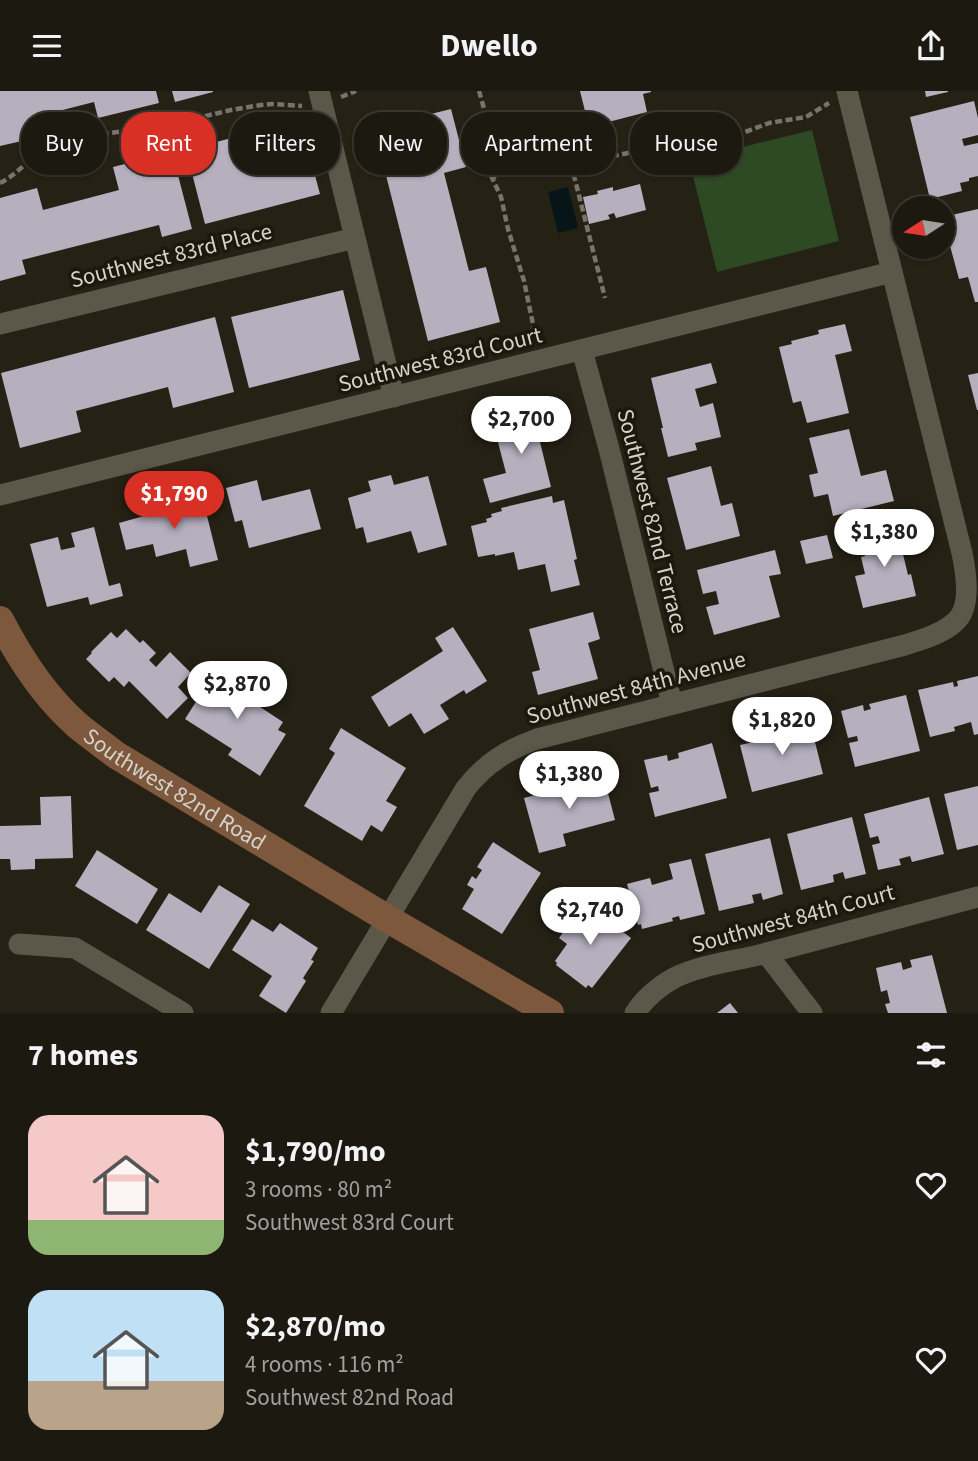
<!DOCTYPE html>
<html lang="en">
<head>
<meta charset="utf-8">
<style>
	:root { --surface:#1c1910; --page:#252219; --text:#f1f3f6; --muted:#a0a09f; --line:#3a3830; --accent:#d93025 }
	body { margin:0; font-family:"Source Sans 3",sans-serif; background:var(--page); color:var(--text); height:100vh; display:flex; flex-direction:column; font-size:26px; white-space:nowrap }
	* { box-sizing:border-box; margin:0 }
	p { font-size:23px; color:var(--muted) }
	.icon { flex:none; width:38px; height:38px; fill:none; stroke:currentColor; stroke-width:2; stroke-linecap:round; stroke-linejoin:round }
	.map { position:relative; height:922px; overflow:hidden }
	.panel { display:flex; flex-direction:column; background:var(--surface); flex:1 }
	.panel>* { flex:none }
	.guide { position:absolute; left:21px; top:21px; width:936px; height:63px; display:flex; gap:14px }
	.needle { width:46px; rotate:258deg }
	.controls { position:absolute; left:892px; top:105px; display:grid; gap:14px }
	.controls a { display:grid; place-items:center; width:63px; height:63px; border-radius:50%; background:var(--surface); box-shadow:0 2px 5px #0004,0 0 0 2px var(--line); font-size:35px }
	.price { position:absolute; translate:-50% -60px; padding:0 16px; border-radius:24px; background:#fff; color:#222; font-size:23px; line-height:46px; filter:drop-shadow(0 2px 4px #0008) }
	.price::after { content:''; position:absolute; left:50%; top:42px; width:21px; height:16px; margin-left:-10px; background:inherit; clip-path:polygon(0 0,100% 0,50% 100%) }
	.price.active { background:var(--accent); color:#fff }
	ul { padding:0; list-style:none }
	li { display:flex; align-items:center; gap:21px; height:175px; padding:0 28px }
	li span { display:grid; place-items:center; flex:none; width:196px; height:140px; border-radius:21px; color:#555 }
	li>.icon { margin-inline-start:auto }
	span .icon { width:84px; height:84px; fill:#fffc; stroke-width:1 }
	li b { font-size:30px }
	h2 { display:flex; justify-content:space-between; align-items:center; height:84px; padding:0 28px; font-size:30px }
	.chip { padding:0 24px; border-radius:28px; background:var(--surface); box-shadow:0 2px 5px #0004,0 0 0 2px var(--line); font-size:24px; line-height:63px }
	.chip.active { background:var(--accent); color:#fff }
	header { display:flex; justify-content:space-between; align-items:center; height:91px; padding:0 28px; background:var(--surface); font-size:32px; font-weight:700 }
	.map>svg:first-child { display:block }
</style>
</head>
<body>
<header><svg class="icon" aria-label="menu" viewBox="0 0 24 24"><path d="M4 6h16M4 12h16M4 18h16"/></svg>Dwello<svg class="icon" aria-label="share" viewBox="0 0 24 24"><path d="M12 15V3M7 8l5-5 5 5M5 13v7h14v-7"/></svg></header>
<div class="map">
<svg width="978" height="922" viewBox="0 0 978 922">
	<rect width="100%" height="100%" fill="#252115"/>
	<path fill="#2e4a24" d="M812,39l27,111 -122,31 -28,-112z"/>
	<path fill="#071519" d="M568,96l10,41 -20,5 -10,-41z"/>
	<path fill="#b5afbe" d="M0,0h156l3,12 -61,15 -4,-16 -51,13 5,20 -48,11z
		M172,0h41v1l-38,10z
		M580,0h71v1l-8,2 4,18 -58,15z
		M925,0h23v1l-22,5z
		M974,10l4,17v17l-16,4 2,7 14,-3v33l-9,2v3l-9,2 2,8 -32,8 -20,-82z
		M451,18l15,58 -22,6 25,98 17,-4 14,55 -72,19 -54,-213z
		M300,29l20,74 -115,30 -19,-74z
		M172,61l20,77 -30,8 -3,-12 -137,35 4,14 -26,7v-83l37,-10 6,22 76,-20 -6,-23z
		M640,93l6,26 -30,8 -2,-5 -6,2 2,4 -21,5 -6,-27 15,-3 -1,-3 16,-4v4z
		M978,118v93h-3l-7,-25 -9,2 -10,-37 -6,1v-26z
		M343,199l17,70 -111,28 -18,-71z
		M215,226l19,75 -61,16 -5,-21 -92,24 5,21 -61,16 -19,-75z
		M845,233l7,27 -17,4 14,58 -42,10 -6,-22 -8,2 -14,-56 13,-3 -1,-3 28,-7 -1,-4z
		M711,272l6,20 -22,6 5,18 13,-4 8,34 -26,6 2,7 -29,7 -7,-29h2l-12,-50z
		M978,282v37h-1l-9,-35z
		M546,316l7,26 -6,2 1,5 -8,2 11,45 -61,16 -7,-24 23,-6 -12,-46 8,-2 -1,-6z
		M849,338l12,47 25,-6 8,31 -61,15 -5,-22 -14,3 -5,-22 9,-2 -9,-35z
		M711,375l10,40 11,-3 8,33 -54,14 -19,-72z
		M391,384l3,10 34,-9 19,69 -29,8 -7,-22 -44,12 -4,-16 -7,2 -8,-31 23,-7 -3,-10z
		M257,389l5,21 48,-12 11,40 -72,19 -7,-28 -7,2 -9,-34z
		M202,405l16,64 -28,7 -4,-18 -30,8 -3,-13 -27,6 -7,-27 25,-7 -1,-5z
		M552,405l1,7 11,-3 13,59 -3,1 6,25 -29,7 -6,-28 -27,6 -4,-18 -19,4v-2l-17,3 -7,-31 16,-4 -1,-3 6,-2 -1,-3 11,-3 -1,-3z
		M896,434l12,50 3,-1 5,22 -53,12 -8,-32 10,-2 -4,-17 4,-1 -5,-23z
		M94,436l15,59 11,-3 3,13 -33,9 -2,-8 -41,10 -17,-63 28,-7 3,13 14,-3 -4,-14z
		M827,444l6,23 -27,6 -6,-23z
		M775,459l6,24 -12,2 11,41 -66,18 -8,-28 13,-3 -3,-13 -13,3 -6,-24z
		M593,521l7,27 -12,4 10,36 -60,16 -6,-23 8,-2 -11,-41z
		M453,536l34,54 -21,13 -2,-4 -24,15 9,14 -25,15 -13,-21 -22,14 -18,-30 72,-46 -8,-13z
		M126,538l14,14 3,-3 13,13 -7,7 7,7 14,-15 21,21 -13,14 10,11 -21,21 -38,-38 -5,6 -10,-10 -5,5 -23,-23 6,-6 -1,-1 20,-20 6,6z
		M222,570l22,14 -10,15 49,32 -5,8 8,4 -26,42 -32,-21 4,-6 -47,-30z
		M978,585v58l-4,1 -3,-13 -17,5 1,4 -25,6 -12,-47 35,-8 1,5 4,-1 -1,-5z
		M906,604l14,56 -65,16 -6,-24 9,-2 -1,-5 -9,2 -7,-27 22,-6 1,6 7,-2 -2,-5z
		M809,627l14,56 -71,18 -12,-47 23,-5 -2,-8 10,-3 1,6 10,-3 -2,-7z
		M341,637l65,40 -20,33 11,6 -15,25 -11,-7 -9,16 -58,-35 31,-53 -6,-4z
		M712,652l15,55 -72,19 -6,-24 10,-2 -1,-5 -7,2 -7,-28 23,-5 1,6 11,-3 -1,-5z
		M603,683l12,46 -52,14 3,12 -27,7 -15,-55 31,-8 2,4 8,-2 -2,-7z
		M978,695v59l-21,5 -13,-56z
		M71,705l2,62 -38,1v10l-24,1 -1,-11h-10v-33l41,-1 -1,-28z
		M929,706l15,57 -32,8 -2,-6 -11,3 2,6 -23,5 -6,-25 8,-2 -2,-7 -8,2 -6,-24z
		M852,726l14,57 -21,5 -2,-7 -10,3 1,7 -33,8 -14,-56z
		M770,747l13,56 -20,6 -2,-7 -9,2 2,8 -35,8 -14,-57z
		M493,751l48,31 -39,61 -40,-25 12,-20 -7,-4 5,-9 4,3 6,-9 -5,-3z
		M97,759l61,39 -21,35 -62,-38z
		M691,768l14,55 -25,6 -1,-4 -7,2 1,3 -31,8 -1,-5 -3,1 -11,-41 23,-6 2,7 21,-6 -4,-15z
		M219,794l31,19 -41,65 -63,-39 23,-37 32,20z
		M585,812l46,35 -39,50 -4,-3 -2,3 -30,-23 1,-2 -2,-2 12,-17 -8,-6z
		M252,828l21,13 7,-9 38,25 -7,12 3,1 -11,17 3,3 -20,32 -27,-17 13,-20 -40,-26z
		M932,864l15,58h-59l-3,-9 5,-1 -3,-13 -6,2 -5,-24 25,-6 2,8 9,-3 -2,-7z
		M730,912l8,10h-21z"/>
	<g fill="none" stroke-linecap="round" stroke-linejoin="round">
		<path stroke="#77746a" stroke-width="4.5" stroke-dasharray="7 3.5" stroke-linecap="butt" d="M479,0l6,21 18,23 8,14 15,18 14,4 88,-18 55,-5 37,-12 20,-2 29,-11 37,-6 23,-14
			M341,6l15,-6
			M487,25l-3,19 -5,15 22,47 7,32 16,52 9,43v18
			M571,73l34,134
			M494,88l1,-14 6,-6 9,-1 8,1
			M0,92c14,-7 25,-19 37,-29 11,-8 25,-12 38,-16l92,-13 64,-15 30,-5 11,-1 30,2"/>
		<path stroke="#5b5749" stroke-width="21" d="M319,0l75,306
			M0,233l355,-86
			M582,259l27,99 63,255
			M0,404l892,-223
			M19,853l56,4 108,65
			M766,862l46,60
			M331,922l135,-225c20,-25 41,-38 71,-49l368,-94c16,-5 37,-11 50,-23 17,-14 11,-50 7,-69l-115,-462
			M635,922c10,-15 23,-26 39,-35 28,-14 63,-17 93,-25 70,-18 141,-38 211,-56"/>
		<path stroke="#7e583c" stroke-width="28" id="s1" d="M0,529c20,39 44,76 77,105 12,10 26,20 39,30l272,164 162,94"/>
	</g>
	<g text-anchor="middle" stroke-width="7" stroke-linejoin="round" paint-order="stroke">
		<g font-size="23" fill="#d5d3cb" stroke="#1c180c">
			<text transform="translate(171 164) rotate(-14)" y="8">Southwest 83rd Place</text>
			<text transform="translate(440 268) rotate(-14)" y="8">Southwest 83rd Court</text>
			<text transform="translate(653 430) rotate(76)" y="8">Southwest 82nd Terrace</text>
			<text transform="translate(636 596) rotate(-15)" y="8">Southwest 84th Avenue</text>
			<text dy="8" stroke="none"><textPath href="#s1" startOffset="248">Southwest 82nd Road</textPath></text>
			<text transform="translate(793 827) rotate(-15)" y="8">Southwest 84th Court</text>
		</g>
	</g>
</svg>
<div class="controls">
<a><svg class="needle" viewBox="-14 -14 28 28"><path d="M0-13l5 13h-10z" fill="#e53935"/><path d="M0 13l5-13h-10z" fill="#a0a09f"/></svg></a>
</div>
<b class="price" style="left:521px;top:365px">$2,700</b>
<b class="price active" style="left:174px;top:440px">$1,790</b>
<b class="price" style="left:884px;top:478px">$1,380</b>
<b class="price" style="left:237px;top:630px">$2,870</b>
<b class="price" style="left:782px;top:666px">$1,820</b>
<b class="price" style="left:569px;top:720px">$1,380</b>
<b class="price" style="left:590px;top:856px">$2,740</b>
<div class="guide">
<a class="chip">Buy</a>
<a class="chip active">Rent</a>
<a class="chip">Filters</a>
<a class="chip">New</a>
<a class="chip">Apartment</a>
<a class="chip">House</a>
</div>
</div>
<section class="panel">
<h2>7 homes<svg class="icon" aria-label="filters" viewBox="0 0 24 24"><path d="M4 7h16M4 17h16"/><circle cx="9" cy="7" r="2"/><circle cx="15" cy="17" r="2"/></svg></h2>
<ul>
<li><span style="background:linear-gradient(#f6c9c9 75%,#8fb573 0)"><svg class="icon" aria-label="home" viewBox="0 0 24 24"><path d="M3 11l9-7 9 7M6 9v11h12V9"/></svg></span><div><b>$1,790/mo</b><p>3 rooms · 80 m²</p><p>Southwest 83rd Court</p></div><svg class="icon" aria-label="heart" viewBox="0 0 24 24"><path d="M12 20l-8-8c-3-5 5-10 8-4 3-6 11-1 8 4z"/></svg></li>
<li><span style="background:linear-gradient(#bfe0f5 65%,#b9a48a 0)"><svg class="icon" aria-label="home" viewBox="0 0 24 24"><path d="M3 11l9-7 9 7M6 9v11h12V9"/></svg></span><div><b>$2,870/mo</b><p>4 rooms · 116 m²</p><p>Southwest 82nd Road</p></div><svg class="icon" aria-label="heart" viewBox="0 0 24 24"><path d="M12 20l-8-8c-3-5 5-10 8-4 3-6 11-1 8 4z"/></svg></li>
</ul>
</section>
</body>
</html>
